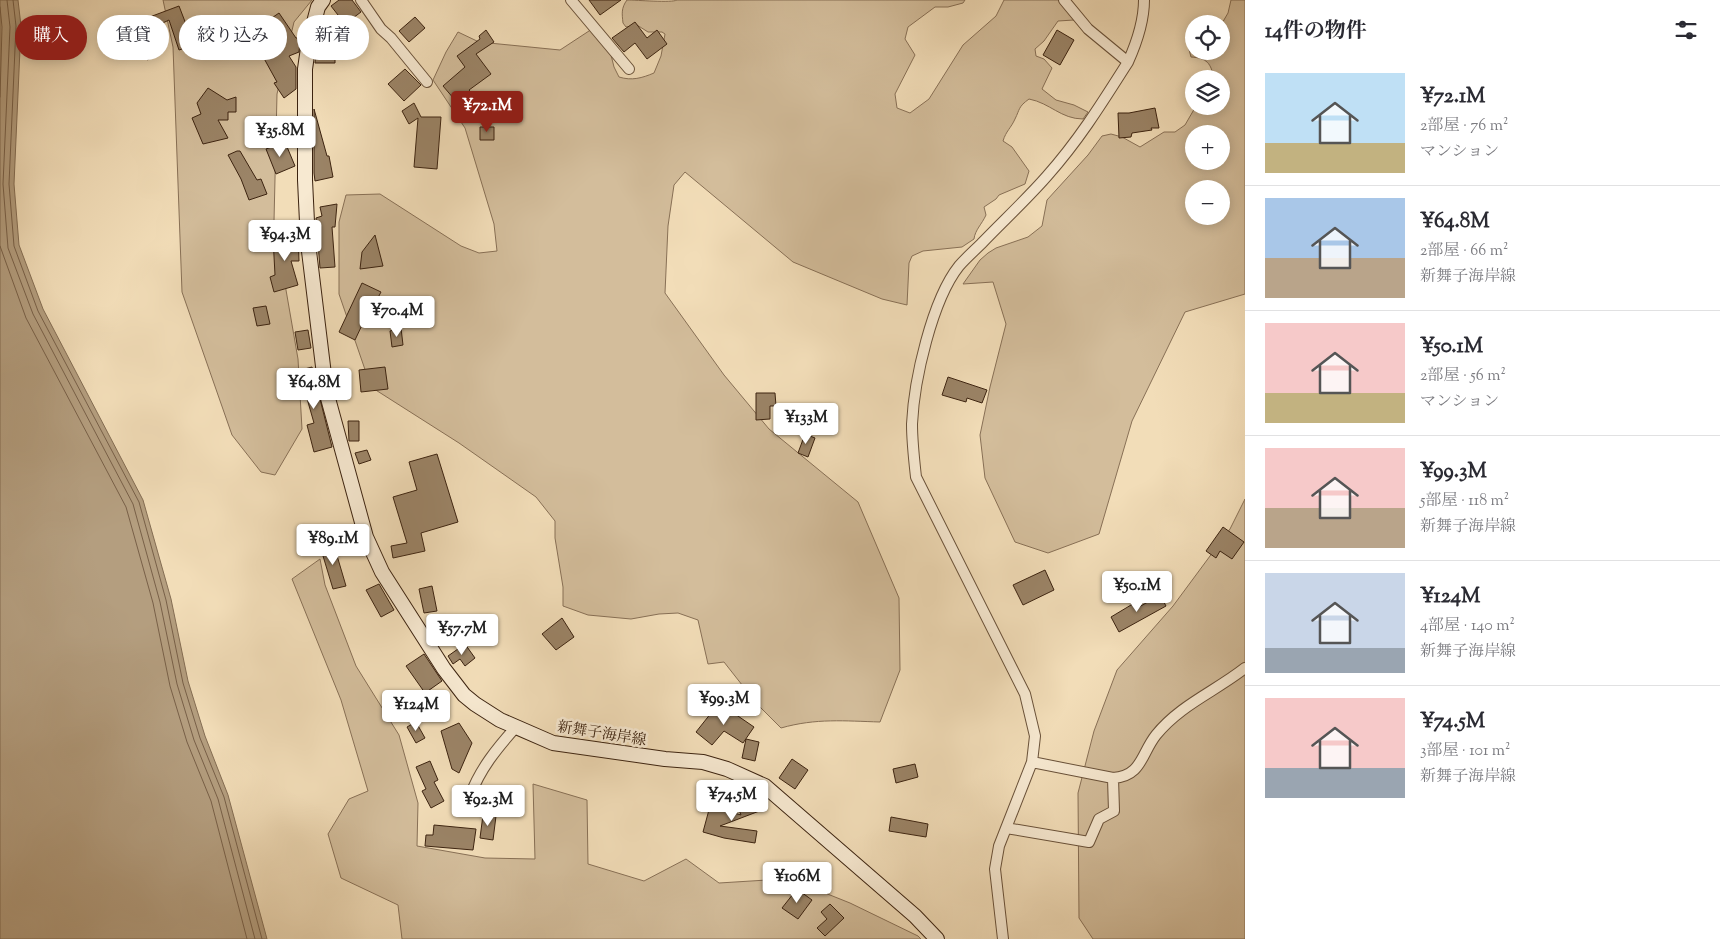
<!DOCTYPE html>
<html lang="ja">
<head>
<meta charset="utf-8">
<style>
	:root { --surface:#fff; --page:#f7f7f7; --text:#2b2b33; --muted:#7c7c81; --line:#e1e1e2; --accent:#8f2418 }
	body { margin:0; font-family:"Sorts Mill Goudy","Noto Serif JP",serif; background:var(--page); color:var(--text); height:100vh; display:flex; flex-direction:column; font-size:19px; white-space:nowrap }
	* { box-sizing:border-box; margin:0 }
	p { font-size:16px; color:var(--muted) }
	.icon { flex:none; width:28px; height:28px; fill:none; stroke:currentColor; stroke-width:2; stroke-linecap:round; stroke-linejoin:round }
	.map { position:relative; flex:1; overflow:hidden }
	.sheet { display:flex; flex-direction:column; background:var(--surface); width:475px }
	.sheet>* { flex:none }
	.guide { position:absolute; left:15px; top:15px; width:475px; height:45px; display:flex; gap:10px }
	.fabs { position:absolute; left:1185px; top:15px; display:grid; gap:10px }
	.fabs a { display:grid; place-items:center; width:45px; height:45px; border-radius:50%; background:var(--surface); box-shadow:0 2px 12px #0003; font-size:25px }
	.price { position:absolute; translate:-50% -42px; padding:0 11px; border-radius:5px; background:#fff; color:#222; font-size:16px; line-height:32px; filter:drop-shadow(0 1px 2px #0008) }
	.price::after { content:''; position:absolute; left:50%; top:30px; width:15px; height:11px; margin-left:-8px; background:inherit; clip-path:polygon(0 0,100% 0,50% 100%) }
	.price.selected { background:var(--accent); color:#fff }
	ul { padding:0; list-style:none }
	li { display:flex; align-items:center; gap:15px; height:125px; padding:0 20px }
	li+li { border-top:1px solid var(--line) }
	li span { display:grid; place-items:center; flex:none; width:140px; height:100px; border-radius:0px; color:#555 }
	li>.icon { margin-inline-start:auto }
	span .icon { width:60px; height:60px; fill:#fffc; stroke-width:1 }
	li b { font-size:21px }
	h2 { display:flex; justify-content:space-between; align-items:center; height:60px; padding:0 20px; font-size:21px }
	.pill { padding:0 18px; border-radius:22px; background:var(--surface); box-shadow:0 2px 12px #0003; font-size:18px; line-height:45px }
	.pill.selected { background:var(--accent); color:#fff }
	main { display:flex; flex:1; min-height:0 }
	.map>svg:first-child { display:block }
</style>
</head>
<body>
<main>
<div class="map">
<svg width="1245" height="939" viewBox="0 0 1245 939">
	<rect width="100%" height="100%" fill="#f2ddb8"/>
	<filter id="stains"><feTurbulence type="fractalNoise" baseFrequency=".004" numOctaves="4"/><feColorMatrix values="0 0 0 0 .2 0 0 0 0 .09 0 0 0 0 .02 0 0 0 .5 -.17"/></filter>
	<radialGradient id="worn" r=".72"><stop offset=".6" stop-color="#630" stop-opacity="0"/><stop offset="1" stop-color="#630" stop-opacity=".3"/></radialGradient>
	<path fill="#d3bd9b" stroke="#887056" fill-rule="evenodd" d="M163,0h149l-18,22 -17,72 -3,127 24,138 4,70 -27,46 -14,-3 -29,-37 -50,-143 -9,-245z
		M627,0c10,0 45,3 50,0h288l-2,3 -15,4h-13l-27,20 -3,12 10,16 -20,39 2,14 13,5 19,-14 34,-54 33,-29 8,-16h61l9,20 -16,1 -14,20 -9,8 1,7 8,3 8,9 -10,21 14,11 18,5 14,7 -5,7c-22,0 -33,-16 -54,-20 -11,8 -9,10 -14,20 -4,9 -9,12 -12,22l9,6 17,24 -4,13 -26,11 -3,4 -12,8 2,8c-4,9 -11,15 -12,24l-12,8 -39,4 -11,5 -3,7 -2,42 -25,-6 -89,-37 -108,-90 -11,13 -6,41 -3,67 59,82 45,54 89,73 41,96 1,72 -20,52c-35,-1 -64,-4 -99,6l-24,-24 -33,-42 -16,2 -10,-44 -20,-7 -19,1 -28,5 -43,-4 -25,-9v-19l-8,-49v-17l-19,-24 -77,-54 -88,-56 -32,-93v-72l7,-27 34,-1 81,52 18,7 18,-2 -3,-27 -29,-96 -32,-48 13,-28 12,-20 21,10 81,8 32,-21 18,22 4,16 5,10c13,4 23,1 35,-4l7,-17 4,-22 -3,-2h-14l-11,-7 -11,2 -3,-4c-1,-9 -2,-15 4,-23z
		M1231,0h14v294l-60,18 -53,109 -33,113 -51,19 -33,-11 -30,-64 -5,-43 10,-48 16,-63 -13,-42 -30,2 17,-24 8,-7 8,-5 32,-11 14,-11 5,-26 41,-45 14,-19 9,-2 11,3 18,10 24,-15h11l10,-7 11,-19h25v-27h-7c-3,-16 -7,-21 -23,-22l-3,-11 6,-7v12h27v-26l7,-12zM1194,134h27v27h-27zM1194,189h27v27h-27z
		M1245,499v440h-152l-14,-21 -1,-125 16,-62 23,-61 56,-64 57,-77z
		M320,559l5,26 31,81 43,69 19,68 -1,43 68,12 50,1 -2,-75 54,16 1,64 56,17 42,-22 33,24 64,-4 32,10 35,14 68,33 3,3h-519l-4,-34 -57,-27 -13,-44 21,-35 19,-8 -27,-91 -49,-121z"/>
	<path fill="#b49e7f" stroke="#846d53" d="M0,0h18l3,26 -7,158 5,61 24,64 100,191 28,99 17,82 17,55 23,59 39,144h-267z"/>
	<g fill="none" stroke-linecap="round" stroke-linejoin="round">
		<path stroke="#786048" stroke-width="1" d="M7,0l3,27 -7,157 5,64 25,66 100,190 27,98 17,82 17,56 24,59 37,140
			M13,0l3,26 -7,158 5,62 24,65 101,191 27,98 17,83 17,55 24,59 38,142
			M0,7l2,20 -2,70
			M0,246l26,72 100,189 27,96 17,83 17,56 24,59 36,138"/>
	</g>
	<path fill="#9b8467" stroke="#3c2310" d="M339,0h13l9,12 -16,12 -14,-18z
		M589,0h32l-21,15z
		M179,6l15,39 -15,5 -10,-30 -25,12 -5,-11z
		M279,13l17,25h3l1,3 -1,11 -10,4 7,11v22l-12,9 -10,-15 3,-1 -16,-29 -1,1 -13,-19z
		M415,17l10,11 -16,14 -10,-11z
		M635,22l12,16 10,-8 10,14 -20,15 -12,-16 -11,9 -12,-14z
		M486,30l8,12 -18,12 15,20 -22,16 10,12 -13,11 -23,-27 22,-19 -8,-11 23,-17 -1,-3z
		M1057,30l17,10 -14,25 -17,-10z
		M152,40l7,13 -12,7 -7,-13z
		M316,52h19v11h-20z
		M405,69l16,16 -17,16 -16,-17z
		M208,88l19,12 9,-3v15h-8v8h-10l10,18 -25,6 -11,-26 9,-4 -4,-11z
		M414,103l7,14h20l-4,52 -23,-2 4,-49 -9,6 -7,-13z
		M1155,108l4,20h-8l1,2 -20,3 -1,4 -12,1 -1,-25h11z
		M314,109l13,47h2l4,21 -18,4 -1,-8z
		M480,127h14v13h-14z
		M285,142l10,24 -19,8 -10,-25z
		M237,151h3l17,29 4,-1 6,15 -18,6 -8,-21 -13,-24z
		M337,204l-2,23h-3l3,40 -15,1 -4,-50 6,-2 -2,-9z
		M298,235l1,26h-8l7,24 -24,7 -4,-15 5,-2 -2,-38z
		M375,235l8,31 -23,3 2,-17z
		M362,283l19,9 -9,17 -2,-1 -15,32 -16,-8z
		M266,306l4,18 -13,2 -4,-18z
		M401,328l2,17 -11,2 -2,-16z
		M308,330l3,18 -13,2 -3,-18z
		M312,367l20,80 -18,5 -7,-27 7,-2 -10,-35 -5,1 -6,-17z
		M385,367l3,22 -27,3 -2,-22z
		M948,377l39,13 -5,13 -15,-5 -1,4 -24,-7z
		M756,393h19l1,13h-6v13l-14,1z
		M348,421h11v20h-10z
		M805,434l10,4 -7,19 -10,-4z
		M367,450l4,10 -12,4 -4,-11z
		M437,454l21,68 -37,11 4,18 -32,7 -2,-12 16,-3 -14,-46 24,-7 -8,-28z
		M1223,527l21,15 -12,17 -12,-8 -4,7 -10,-7z
		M333,542l13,44 -13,3 -13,-43z
		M1045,570l9,20 -31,15 -10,-20z
		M379,584l15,26 -13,7 -15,-27z
		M432,586l5,25 -13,2 -5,-24z
		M1160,595l6,11 -47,26 -8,-15 25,-15 3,5z
		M562,618l12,19 -18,13 -14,-16z
		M465,644l10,14 -10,8 -5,-7 -7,5 -5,-8z
		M424,654l18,27 -17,12 -19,-27z
		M719,703l35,24 -11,16 -19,-12 -12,14 -16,-13z
		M416,722l9,16 -9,5 -9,-16z
		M459,723l13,20 -13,30 -7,-4 -11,-38z
		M746,739l13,3 -4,19 -13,-3z
		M792,759l16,11 -13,19 -16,-11z
		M430,761l8,19 -4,2 10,19 -13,7 -9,-17 4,-2 -10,-22z
		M915,764l3,13 -22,6 -3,-14z
		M757,797l5,13 -42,16 37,5 -2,12 -31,-5 -21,-6 7,-26 31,9 -4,-10z
		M483,815l13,1 -3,24 -13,-2z
		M891,817l37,7 -2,13 -37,-6z
		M434,825l42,4 -3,21 -48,-4 1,-11h7z
		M797,889l15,11 -14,19 -16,-11z
		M830,904l14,14 -19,18 -8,-8 10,-9 -6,-7z"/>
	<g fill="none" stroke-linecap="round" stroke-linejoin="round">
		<g stroke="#6a523a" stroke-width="12">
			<path id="street" d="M361,0l20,29 10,9 36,44
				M571,0l58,69
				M1064,0l24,29 40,33
				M1032,762l81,16c29,-2 28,-24 43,-43 24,-30 60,-44 89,-67
				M470,796c10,-27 27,-48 46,-69
				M1006,828l83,14 10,-23 15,-8 -1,-33
				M1003,939l-8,-70 4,-23 33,-84 3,-26 -10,-42 -109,-217c-2,-18 -4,-35 -4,-53 2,-44 20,-124 47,-158 7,-8 15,-15 22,-22 22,-23 45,-44 66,-68 32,-36 55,-73 81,-114 9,-20 16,-40 16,-62"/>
		</g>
		<g stroke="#3c2310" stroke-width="16">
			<path id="secondary" d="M323,0l-5,7 -9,34 -4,28v111l3,63 18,148 40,146 16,35 62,97 20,26 11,9 25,16 53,23 112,16 38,3 24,7 38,17 150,130 22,23"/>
		</g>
		<use href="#street" stroke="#f7e9d1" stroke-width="10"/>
		<use href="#secondary" stroke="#f7e9d1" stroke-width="14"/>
	</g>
	<g text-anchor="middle" stroke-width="5" stroke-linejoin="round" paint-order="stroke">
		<g font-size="15" fill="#3c2310" stroke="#f7e9d1">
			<text transform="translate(602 733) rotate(9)" y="5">新舞子海岸線</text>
		</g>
	</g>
	<rect width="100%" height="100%" filter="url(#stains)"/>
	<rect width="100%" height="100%" fill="url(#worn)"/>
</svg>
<div class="fabs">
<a><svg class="icon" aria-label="locate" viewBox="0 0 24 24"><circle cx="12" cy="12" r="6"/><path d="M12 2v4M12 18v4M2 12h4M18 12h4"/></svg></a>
<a><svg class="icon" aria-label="layers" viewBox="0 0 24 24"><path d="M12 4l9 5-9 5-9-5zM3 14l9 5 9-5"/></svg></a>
<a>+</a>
<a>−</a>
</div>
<b class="price selected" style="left:487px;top:133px">¥72.1M</b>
<b class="price" style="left:280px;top:158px">¥35.8M</b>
<b class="price" style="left:285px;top:262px">¥94.3M</b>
<b class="price" style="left:397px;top:338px">¥70.4M</b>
<b class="price" style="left:314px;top:410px">¥64.8M</b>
<b class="price" style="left:806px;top:445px">¥133M</b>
<b class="price" style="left:333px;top:566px">¥89.1M</b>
<b class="price" style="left:1137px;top:613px">¥50.1M</b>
<b class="price" style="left:462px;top:656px">¥57.7M</b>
<b class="price" style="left:724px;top:726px">¥99.3M</b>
<b class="price" style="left:416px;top:732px">¥124M</b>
<b class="price" style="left:732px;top:822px">¥74.5M</b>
<b class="price" style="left:488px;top:827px">¥92.3M</b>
<b class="price" style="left:797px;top:904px">¥106M</b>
<div class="guide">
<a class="pill selected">購入</a>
<a class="pill">賃貸</a>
<a class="pill">絞り込み</a>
<a class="pill">新着</a>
</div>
</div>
<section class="sheet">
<h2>14件の物件<svg class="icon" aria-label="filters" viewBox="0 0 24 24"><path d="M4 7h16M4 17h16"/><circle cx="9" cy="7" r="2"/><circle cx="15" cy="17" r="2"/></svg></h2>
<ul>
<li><span style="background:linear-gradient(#bfe0f5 70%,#c2b280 0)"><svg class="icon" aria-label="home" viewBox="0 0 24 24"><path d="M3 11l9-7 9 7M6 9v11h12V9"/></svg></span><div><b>¥72.1M</b><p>2部屋 · 76 m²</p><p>マンション</p></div></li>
<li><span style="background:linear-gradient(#a9c7e8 60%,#b9a48a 0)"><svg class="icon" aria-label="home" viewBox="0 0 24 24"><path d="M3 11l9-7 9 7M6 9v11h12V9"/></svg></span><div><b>¥64.8M</b><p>2部屋 · 66 m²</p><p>新舞子海岸線</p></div></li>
<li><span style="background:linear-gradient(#f6c9c9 70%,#c2b280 0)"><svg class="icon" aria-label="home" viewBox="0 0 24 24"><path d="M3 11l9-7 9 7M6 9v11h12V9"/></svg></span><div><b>¥50.1M</b><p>2部屋 · 56 m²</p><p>マンション</p></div></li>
<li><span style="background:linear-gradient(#f6c9c9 60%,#b9a48a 0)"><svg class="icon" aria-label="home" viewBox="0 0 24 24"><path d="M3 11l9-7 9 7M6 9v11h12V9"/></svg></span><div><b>¥99.3M</b><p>5部屋 · 118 m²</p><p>新舞子海岸線</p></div></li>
<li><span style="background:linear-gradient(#c9d6e8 75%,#9aa5b1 0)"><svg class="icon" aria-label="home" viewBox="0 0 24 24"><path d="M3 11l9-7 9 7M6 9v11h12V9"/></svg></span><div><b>¥124M</b><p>4部屋 · 140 m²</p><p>新舞子海岸線</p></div></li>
<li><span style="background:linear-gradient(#f6c9c9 70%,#9aa5b1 0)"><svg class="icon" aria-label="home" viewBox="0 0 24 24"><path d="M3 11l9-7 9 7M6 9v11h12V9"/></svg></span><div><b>¥74.5M</b><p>3部屋 · 101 m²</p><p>新舞子海岸線</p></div></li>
</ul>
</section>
</main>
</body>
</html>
